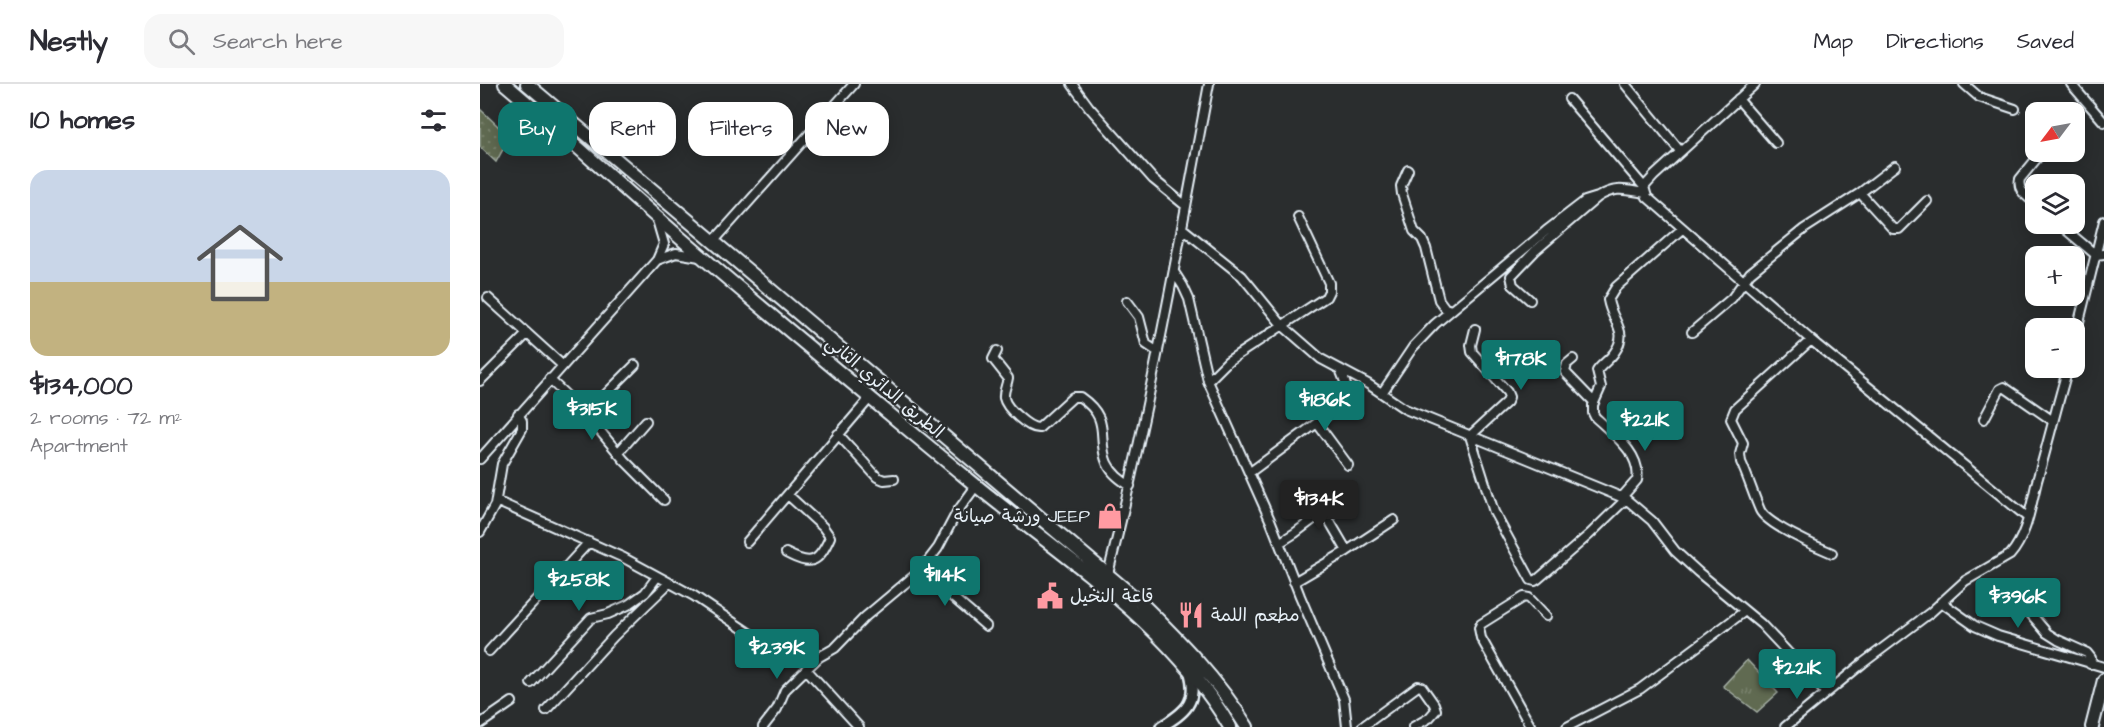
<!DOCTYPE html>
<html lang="en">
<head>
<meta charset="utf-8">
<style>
	:root { --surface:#fff; --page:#f7f7f7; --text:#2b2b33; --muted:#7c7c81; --line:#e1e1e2; --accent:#0f766e }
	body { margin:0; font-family:"Architects Daughter","Playpen Sans Arabic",sans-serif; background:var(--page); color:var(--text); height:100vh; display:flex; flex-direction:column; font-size:22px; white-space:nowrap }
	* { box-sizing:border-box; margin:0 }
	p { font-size:20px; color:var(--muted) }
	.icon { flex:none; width:33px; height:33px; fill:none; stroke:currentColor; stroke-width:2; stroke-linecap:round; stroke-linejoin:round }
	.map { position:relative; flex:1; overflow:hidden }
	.side { display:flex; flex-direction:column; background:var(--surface); width:480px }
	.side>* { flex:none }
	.banner { position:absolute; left:18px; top:18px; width:570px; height:54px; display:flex; gap:12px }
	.needle { width:39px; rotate:238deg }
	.fabs { position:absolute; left:1545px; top:18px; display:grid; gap:12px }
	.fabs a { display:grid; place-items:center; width:60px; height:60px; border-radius:12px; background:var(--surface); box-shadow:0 3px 15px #0003; font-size:30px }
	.price { position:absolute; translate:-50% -51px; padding:0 14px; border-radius:6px; background:var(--accent); color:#fff; font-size:20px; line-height:39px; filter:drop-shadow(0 2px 3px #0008) }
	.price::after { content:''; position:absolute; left:50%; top:36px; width:18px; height:14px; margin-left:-9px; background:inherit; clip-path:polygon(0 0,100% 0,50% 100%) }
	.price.selected { background:#222; color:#fff }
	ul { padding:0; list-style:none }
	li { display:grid; align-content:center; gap:12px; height:318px; padding:0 30px }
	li+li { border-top:2px solid var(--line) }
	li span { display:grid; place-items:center; height:186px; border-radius:18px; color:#555 }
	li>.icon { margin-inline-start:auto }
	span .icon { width:108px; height:108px; fill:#fffc; stroke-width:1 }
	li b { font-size:26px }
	h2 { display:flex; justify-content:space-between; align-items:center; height:72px; padding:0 30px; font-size:26px }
	.chip { padding:0 21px; border-radius:18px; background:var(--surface); box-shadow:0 3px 15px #0003; font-size:21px; line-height:54px }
	.chip.selected { background:var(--accent); color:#fff }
	header { display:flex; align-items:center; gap:36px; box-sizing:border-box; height:84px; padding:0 30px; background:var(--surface); border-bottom:2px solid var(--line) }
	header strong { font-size:28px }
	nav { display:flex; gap:33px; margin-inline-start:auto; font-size:21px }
	.search { width:420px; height:54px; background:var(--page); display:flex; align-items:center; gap:15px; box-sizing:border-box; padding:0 21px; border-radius:18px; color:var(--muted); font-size:22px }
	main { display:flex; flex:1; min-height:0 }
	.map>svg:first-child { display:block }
</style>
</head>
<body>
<header>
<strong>Nestly</strong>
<div class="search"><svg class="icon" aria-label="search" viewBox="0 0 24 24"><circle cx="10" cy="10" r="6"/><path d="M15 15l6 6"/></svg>Search here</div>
<nav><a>Map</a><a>Directions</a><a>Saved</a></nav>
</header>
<main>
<section class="side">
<h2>10 homes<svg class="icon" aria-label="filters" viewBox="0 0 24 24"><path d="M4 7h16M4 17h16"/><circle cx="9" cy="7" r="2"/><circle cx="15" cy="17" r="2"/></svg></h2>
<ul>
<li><span style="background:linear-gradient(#c9d6e8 60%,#c2b280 0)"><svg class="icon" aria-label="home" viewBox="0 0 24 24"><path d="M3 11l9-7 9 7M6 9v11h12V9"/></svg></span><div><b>$134,000</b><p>2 rooms · 72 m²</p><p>Apartment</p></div></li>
</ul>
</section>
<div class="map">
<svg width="1624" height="643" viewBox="0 0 1624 643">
	<defs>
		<pattern id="grass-tufts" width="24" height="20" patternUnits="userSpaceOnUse" patternTransform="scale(1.5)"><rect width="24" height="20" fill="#606a51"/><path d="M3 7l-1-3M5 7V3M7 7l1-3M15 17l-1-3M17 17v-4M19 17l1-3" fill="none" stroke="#77806b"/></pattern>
		<pattern id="garden-dots" width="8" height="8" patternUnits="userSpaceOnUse" patternTransform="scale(1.5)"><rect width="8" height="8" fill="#606a51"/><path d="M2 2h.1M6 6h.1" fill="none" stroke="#77806b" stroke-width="1.8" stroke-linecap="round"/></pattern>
	</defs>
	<rect width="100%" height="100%" fill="#2a2d2e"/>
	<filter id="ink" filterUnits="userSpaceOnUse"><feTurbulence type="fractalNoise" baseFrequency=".0167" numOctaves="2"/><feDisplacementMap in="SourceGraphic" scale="12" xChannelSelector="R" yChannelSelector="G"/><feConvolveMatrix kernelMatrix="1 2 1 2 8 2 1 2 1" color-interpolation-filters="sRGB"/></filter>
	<g filter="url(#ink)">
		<path fill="url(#grass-tufts)" stroke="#a4aea4" stroke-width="1.5" d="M1267,576l31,33 -21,19 -34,-26z"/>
		<path fill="url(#garden-dots)" stroke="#a4aea4" stroke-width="1.5" d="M0,25l21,20 5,15 -10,18 -16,-15z"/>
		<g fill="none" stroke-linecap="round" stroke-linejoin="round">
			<g stroke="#e8f1f8" stroke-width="12">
				<path id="minor" d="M592,0l17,23 64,72 33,27
					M1145,0l55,67
					M1275,0l-101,92 -10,11 3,10 164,143 216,177
					M1484,0l15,13 36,12
					M1591,0l33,38
					M1089,15l75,88
					M1258,15l38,44
					M928,86l-7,16 1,8 12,37 8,8 4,9 13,52 6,8 6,2
					M1380,109l33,36h6l28,-28
					M1556,120c-9,-8 -19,-13 -16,-25l22,-27
					M177,136l7,24 -7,16
					M1579,140l37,31 8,-1
					M702,144l60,48 40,49 39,34 47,25 37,25 221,90 26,22 23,30 23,21 63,52 65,69
					M233,158l141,-158
					M694,188l9,14 6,13 19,82 63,141 29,74 44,103 3,28
					M8,214l74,67
					M1050,216l-17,-15 -2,-9 24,-25 63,-54c18,-11 27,-7 47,-4
					M647,217l12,16 7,27 12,8
					M995,245l-4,16 1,7 35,40 2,5 -2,5 -37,34 24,76 37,68 4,1 3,-2 52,-45 36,-35
					M1212,248l40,-34 18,-25 54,-44 56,-36 35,-27
					M1331,256l-76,69 -4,10 12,24 -3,11 1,8c7,15 12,32 19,48 6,14 57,37 72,43
					M1594,258l30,-121
					M517,267l-4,8 15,19c-1,7 -5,13 -4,20 2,10 25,31 35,30l34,-31h7c33,23 16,40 27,66 5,11 14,17 23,23
					M1093,275l-6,5 -2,8 29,30
					M69,295l37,35 49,-49
					M0,297l47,-47
					M728,297l20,-20 98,-64 3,-6v-8l-31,-66
					M902,309l31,-46 22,-23 111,-93 39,-30 13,-4
					M106,330l38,46 40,40
					M1504,335l16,-30 4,-2 49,34
					M837,339l31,42
					M358,350l39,43 7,3 10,-1
					M138,369l28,-32
					M0,375l177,-199 19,-7 24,4
					M769,389l95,-70c7,-12 0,-23 -4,-34
					M833,409l34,58
					M1142,413l15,-17c5,-26 -25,-47 -42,-63l-2,-4v-8l8,-18 -4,-16c5,-7 12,-11 17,-18 16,-22 -2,-30 -6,-53l8,-13 66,-58
					M16,417l128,57 70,38 70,47 40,6 15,8
					M0,448l15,-27 7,-41 20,-35v-8l-4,-7
					M267,458l123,-144
					M799,459l16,-10 49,-37
					M306,469c25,13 32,11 44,-16l-7,-10 -35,-32
					M441,486l65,56
					M628,490c41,-162 70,-326 101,-490
					M814,498l53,-31 47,-31
					M1554,507l-6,19 2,3 17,20 11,7 29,13 4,5 -1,6
					M1461,518l34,24 23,10 106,31
					M9,567l100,-109
					M326,585l53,58
					M51,599l60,-65 17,-4 20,-9 17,-12 12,-16
					M66,626l68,-74 55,-53
					M0,640l32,-22
					M283,643l14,-18 8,-19 34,-33 16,-9 30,-31 56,-47 17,-22 19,-36 19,-26
					M882,643l56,-41 4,1 12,17 2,6 -7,8 -16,9
					M1051,643l-50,-89 -2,-10 2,-4 43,-27 5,1 17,18
					M1087,643l73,-38 105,-78
					M1305,643l78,-64 68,-51 34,-31 45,-26c17,-19 21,-50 27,-74 11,-38 20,-76 31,-113"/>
			</g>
			<g stroke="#e8f1f8" stroke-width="14">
				<path id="tertiary" d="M681,643c24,-15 37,-24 29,-54"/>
			</g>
			<g stroke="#e8f1f8" stroke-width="16">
				<path id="primary" d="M1612,643l12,-47"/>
			</g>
			<g stroke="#e8f1f8" stroke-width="16">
				<path id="trunk" d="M25,0c66,56 129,114 195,171 86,74 174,146 262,219 94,79 205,145 268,253
					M47,0l613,518c40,39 78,78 107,125"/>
			</g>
			<use href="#minor" stroke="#2a2d2e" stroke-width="8"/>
			<use href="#tertiary" stroke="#2a2d2e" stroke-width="9"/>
			<use href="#primary" stroke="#2a2d2e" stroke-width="12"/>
			<use href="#trunk" stroke="#2a2d2e" stroke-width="12"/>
		</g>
	</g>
	<defs>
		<g id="shop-bare" transform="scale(2.07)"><path d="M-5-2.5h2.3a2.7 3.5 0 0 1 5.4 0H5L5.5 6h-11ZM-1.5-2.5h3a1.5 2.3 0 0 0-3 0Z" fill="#ff9aa2" stroke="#2a2d2e" stroke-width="2.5" paint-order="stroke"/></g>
		<g id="civic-bare" transform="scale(2.07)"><path d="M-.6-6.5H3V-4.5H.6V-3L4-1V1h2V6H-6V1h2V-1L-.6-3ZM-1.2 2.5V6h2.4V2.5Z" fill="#ff9aa2" stroke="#2a2d2e" stroke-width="2.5" paint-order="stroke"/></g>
		<g id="restaurant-bare" transform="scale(2.07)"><path d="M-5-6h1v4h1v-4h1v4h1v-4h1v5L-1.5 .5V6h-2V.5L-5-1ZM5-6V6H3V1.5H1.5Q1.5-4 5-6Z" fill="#ff9aa2" stroke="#2a2d2e" stroke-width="2.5" paint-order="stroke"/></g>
	</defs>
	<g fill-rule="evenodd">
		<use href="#shop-bare" x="630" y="432"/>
		<use href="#civic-bare" x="570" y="512"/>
		<use href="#restaurant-bare" x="711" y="531"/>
	</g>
	<g text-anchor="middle" stroke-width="5" stroke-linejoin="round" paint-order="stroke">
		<g font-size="18" fill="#e8f1f8" stroke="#2a2d2e">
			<text transform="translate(405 303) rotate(40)" y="6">الطريق الدائري الثاني</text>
		</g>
		<g font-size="18" fill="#e8f1f8" stroke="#2a2d2e" text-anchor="start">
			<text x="610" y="438" text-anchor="end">ورشة صيانة JEEP</text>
			<text x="590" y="518">قاعة النخيل</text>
			<text x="731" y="537">مطعم اللمة</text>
		</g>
	</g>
</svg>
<div class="fabs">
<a><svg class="needle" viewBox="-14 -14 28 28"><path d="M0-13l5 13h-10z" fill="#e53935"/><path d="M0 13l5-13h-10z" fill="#7c7c81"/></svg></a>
<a><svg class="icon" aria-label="layers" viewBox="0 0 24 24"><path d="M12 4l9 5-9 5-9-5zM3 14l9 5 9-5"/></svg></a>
<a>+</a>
<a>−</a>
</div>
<b class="price" style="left:1041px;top:307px">$178K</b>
<b class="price" style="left:845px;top:348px">$186K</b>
<b class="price" style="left:112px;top:357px">$315K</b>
<b class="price" style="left:1165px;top:368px">$221K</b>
<b class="price selected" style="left:839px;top:447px">$134K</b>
<b class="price" style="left:465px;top:523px">$114K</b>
<b class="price" style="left:99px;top:528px">$258K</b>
<b class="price" style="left:1538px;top:545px">$396K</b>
<b class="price" style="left:297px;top:596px">$239K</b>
<b class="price" style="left:1317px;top:616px">$221K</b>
<div class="banner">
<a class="chip selected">Buy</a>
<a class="chip">Rent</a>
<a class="chip">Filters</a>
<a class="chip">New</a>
</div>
</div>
</main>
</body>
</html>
